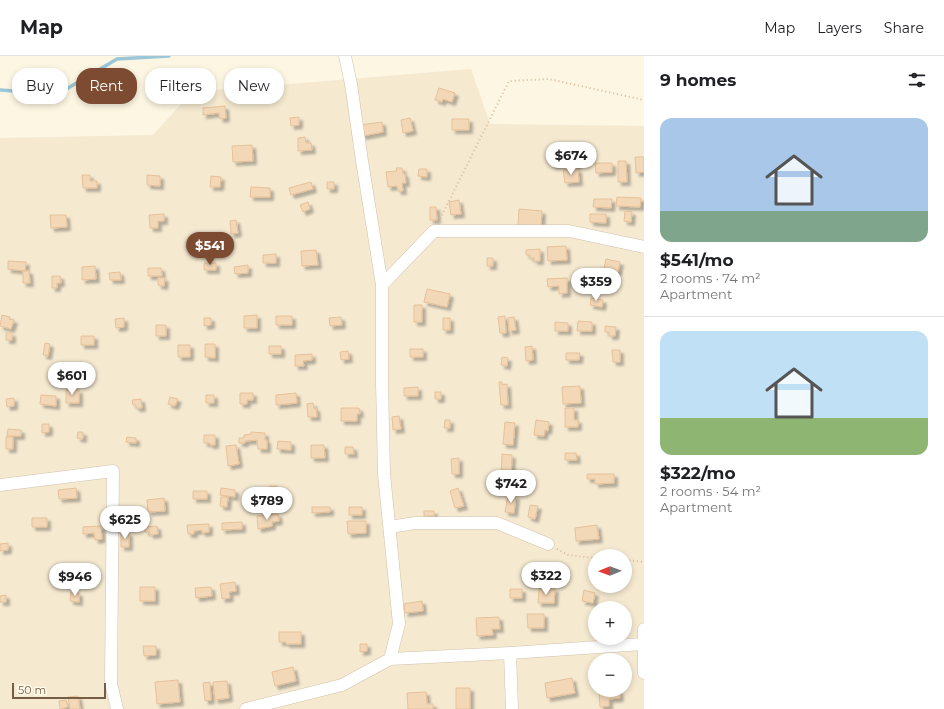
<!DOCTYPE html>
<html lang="en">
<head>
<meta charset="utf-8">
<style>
	:root { --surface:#fff; --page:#f6f6f6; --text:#202124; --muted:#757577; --line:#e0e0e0; --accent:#7c4b32 }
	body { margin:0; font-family:Montserrat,sans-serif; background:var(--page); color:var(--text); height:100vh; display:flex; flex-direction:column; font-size:15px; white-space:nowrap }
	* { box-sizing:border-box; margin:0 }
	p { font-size:13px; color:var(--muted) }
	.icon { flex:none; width:22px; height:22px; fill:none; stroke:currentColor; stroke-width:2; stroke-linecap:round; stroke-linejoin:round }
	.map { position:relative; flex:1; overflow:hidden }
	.drawer { display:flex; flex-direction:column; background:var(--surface); width:300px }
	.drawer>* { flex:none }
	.hud { position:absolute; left:12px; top:12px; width:380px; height:36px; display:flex; gap:8px }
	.needle { width:26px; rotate:269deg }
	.tools { position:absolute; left:588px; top:493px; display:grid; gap:8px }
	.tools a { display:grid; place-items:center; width:44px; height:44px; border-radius:50%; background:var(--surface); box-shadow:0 2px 6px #0003; font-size:20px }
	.scale { position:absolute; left:12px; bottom:10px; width:94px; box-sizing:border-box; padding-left:4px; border:2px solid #755e47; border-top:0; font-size:11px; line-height:14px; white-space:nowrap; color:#755e47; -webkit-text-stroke:3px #fff9e9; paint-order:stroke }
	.price { position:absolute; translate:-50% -34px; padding:0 9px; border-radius:14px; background:#fff; color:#222; font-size:13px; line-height:26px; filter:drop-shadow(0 1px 2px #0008) }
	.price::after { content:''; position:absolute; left:50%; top:24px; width:12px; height:9px; margin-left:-6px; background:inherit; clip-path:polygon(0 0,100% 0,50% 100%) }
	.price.selected { background:var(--accent); color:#fff }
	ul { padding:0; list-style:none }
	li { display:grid; align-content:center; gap:8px; height:212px; padding:0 16px }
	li+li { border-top:1px solid var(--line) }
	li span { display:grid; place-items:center; height:124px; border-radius:12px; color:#555 }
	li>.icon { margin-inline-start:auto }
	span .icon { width:72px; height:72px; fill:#fffc; stroke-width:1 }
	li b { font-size:17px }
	h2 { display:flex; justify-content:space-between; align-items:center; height:48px; padding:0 16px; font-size:17px }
	.chip { padding:0 14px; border-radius:16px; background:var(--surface); box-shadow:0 2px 6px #0003; font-size:14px; line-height:36px }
	.chip.selected { background:var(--accent); color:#fff }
	header { display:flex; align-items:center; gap:24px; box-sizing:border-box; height:56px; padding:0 20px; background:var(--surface); border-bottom:1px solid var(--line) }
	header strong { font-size:19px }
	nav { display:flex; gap:22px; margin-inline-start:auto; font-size:14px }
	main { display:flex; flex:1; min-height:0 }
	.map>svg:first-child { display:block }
</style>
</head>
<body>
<header>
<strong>Map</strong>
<nav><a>Map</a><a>Layers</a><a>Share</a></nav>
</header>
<main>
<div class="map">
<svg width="644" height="653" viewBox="0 0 644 653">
	<defs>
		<filter id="shadow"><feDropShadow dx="3.5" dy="3.5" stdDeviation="1" flood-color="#0004"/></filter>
	</defs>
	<rect width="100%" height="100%" fill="#fdf6e2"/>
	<path fill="#f5e9d0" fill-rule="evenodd" d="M471,13l19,55 154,2v583h-644v-571l153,-3 39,-43zM595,500h30v30h-30zM595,552h30v30h-30zM595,604h30v30h-30z"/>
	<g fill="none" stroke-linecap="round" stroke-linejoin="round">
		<path stroke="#9bc7d9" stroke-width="3.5" d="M0,34l58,4 59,-35 52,-3"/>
	</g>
	<path fill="#f3d8b8" stroke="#e7c098" filter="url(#shadow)" d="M439,32l16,5 -3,9 -9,-3 -1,3 -7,-2z
		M225,50l1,12 -6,1 -1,-6 -16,2v-7z
		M299,61v8l-8,1 -1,-8z
		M410,62l3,13 -10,2 -2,-13z
		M452,63h17v11h-17z
		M382,66l1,10 -21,4 -2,-11z
		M305,81l1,6h5l1,7 -14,1v-13z
		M252,89l1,16 -20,1 -1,-16z
		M560,95l1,13 -9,1 -1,-13z
		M577,101v9l-13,2 -1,-10z
		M635,101h9v15l-8,1z
		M618,105h8l1,21h-9z
		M595,107h17v9l-16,1z
		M396,112h6l1,6h2l1,9h-4l1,8h-5l-1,-5 -9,1 -2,-15 11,-1z
		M419,113h8v8l-9,-1z
		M578,113l1,13 -14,1 -2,-13z
		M82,119h8v6h7v7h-14z
		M147,119l13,1v10l-13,-1z
		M211,120l10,1 -1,10h-10z
		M311,126l2,7 -22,6 -2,-7z
		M327,126h7v7h-7z
		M251,131l19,1v9h-20z
		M617,141l24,1 -1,9 -24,-1z
		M594,143h18l-1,9 -18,-1z
		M459,144l2,14 -10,1 -2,-13z
		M308,146l2,7 -7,3 -3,-7z
		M430,151h6l1,13h-7z
		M519,153l23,2 -1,15 -23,-1z
		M625,155l7,1 -1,10 -7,-1z
		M164,158v7h-6v7h-8l-1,-13z
		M590,158h16v9l-16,-1z
		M50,159h16l1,12 -16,1z
		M236,164l2,13 -7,1 -1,-13z
		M566,190l1,14 -19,1 -1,-14z
		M540,193v12h-6v-3h-4v-3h-4v-5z
		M316,194l2,15 -16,1 -1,-15z
		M276,198v9h-13v-8z
		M487,202h6v8h-6z
		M606,203l14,3 -2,10 -14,-3z
		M8,205l18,1 -1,9 -17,-2z
		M204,207h12v7h-12z
		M248,209v8l-13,1 -1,-7z
		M95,210l1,13 -14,1v-13z
		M148,212h13l1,8h-14z
		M23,215h6l1,12h-7z
		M120,216l1,8h-11l-1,-7z
		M52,220h8l1,7h-4v5h-5z
		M158,222h7l-1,8 -6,-1z
		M567,222v15l-8,1v-8l-11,1 -1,-8z
		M427,233l23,5 -3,13 -23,-5z
		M591,242l12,2 -1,7 -12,-2z
		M414,249h8v17h-8z
		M2,259l8,2 -1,2 5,1 -3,9 -11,-3z
		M257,259v13h-13v-12z
		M276,260h16v9h-16z
		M505,260l1,17h-6l-2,-16z
		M341,261l1,8 -12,1 -1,-8z
		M514,261l2,13 -7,1 -1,-13z
		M124,262v9l-8,1 -1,-9z
		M204,262h7v7l-7,1z
		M443,262h7v12h-7z
		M578,265l14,1v9h-15z
		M555,266l13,1v8h-13z
		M156,269h10v11h-10z
		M605,270l11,1 -1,9h-6v-4h-4z
		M6,277h6v7h-6z
		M81,280h13v9h-13z
		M45,287l5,1 -2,12 -5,-1z
		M205,288h10v14l-10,-1z
		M178,289h12v12h-12z
		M269,290h12v8h-12z
		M532,290l1,14 -7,1 -1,-14z
		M410,293h13v8h-13z
		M612,294h8v12h-7z
		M348,295l1,8 -8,1 -1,-8z
		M566,297h14l-1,7h-13z
		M312,298v6l-9,1 1,5h-9v-11z
		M502,301l6,1 -1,8 -6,-1z
		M499,326h3v3l5,-1 1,21h-7z
		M580,330l1,17 -18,1 -1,-17z
		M418,331v9h-14v-8z
		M66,334h13v13h-13z
		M435,336h6v7h-6z
		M240,337h13v7h-6v4h-7z
		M296,337l1,10 -21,2v-10z
		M41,339l15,1v10l-16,-2z
		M206,339h8v8h-8z
		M170,341l8,2 -3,7 -7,-2z
		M14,342v8l-7,1 -1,-8z
		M141,343l1,9h-6v-3h-3l-1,-5z
		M313,347l1,6 2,-1 1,9h-9l-1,-13z
		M341,352h18l1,6h-3v7h-16z
		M565,352h9v12h4v7h-13z
		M399,360l2,13 -8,1 -1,-13z
		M445,364h5v8h-6z
		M536,364l13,2 -1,9 -3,-1 -1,6 -10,-1z
		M505,366l10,1 -2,22 -10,-1z
		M42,368h7v8l-7,1z
		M8,373l13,1v6h-14z
		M78,376h5v7l-6,-1z
		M251,376l14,1v7h2v9h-9l-1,-9 -12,1v2h-6v-5h5v-3l7,-1z
		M204,379h11v10h-5v-2h-6z
		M6,381h7v12h-7z
		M127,381l9,1v5l-10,-1z
		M278,385l13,1v8l-14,-1z
		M236,389l3,19 -11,2 -2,-20z
		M311,389h13l1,13h-14z
		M345,391h8l1,7h-9z
		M565,397h11l1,7h-12z
		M502,398l10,1 -1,24 -10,-1z
		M459,402v16h-7l-1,-15z
		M587,418h27v9l-19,1v-5h-8z
		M269,430h8v2h6v8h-7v-2h-6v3l-8,1v-9h7z
		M76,432l1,10 -18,1 -1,-9z
		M221,432l14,2v7l-15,-2z
		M458,432l6,18 -9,2 -5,-17z
		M193,435h14v8h-14z
		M508,439l8,1 -2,17 -9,-1z
		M221,441h7l-1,10 -7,-1z
		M164,442l1,13 -17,1 -1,-12z
		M530,449l8,1 -3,13 -7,-2z
		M312,451h18v5l-18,1z
		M349,451h13v8h-13z
		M424,455h10v5h-10z
		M278,458l1,7 -7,1v4l-14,3 -1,-13z
		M32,462h15v9h-15z
		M347,465h19v12l-18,1z
		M242,466v7l-20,1v-7z
		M209,468v8l-7,1v-3l-8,1v3h-6l-1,-9z
		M597,469l2,14 -23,2 -1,-13z
		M101,470l1,13 -7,1 -1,-7 -11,1v-7z
		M157,470l1,8 -8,1v-3h-5v-5z
		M121,477h8v14h-8z
		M8,487v7l-8,1v-7z
		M235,526l1,9 -7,1 1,6 -8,1 -2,-15z
		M140,531h15v14h-15z
		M211,531l1,9 -16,2 -1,-10z
		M539,532l16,1 -1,14h-16z
		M510,533h12v9h-12z
		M584,534l11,3 -2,10 -11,-2z
		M71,536l8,1v9l-9,-1z
		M6,539v7h-6v-6z
		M422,545l1,10 -18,2 -1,-9z
		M527,558h17v14h-16z
		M499,561l1,12h-8l1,6 -16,1 -1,-18z
		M279,576h22v12h-15v-2h-7z
		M360,588h7v7l-7,1z
		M143,590h13v9l-12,1z
		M293,611l3,14 -21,5 -3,-14z
		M572,622l3,15 -28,5 -2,-15z
		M178,624l2,22 -23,2 -2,-22z
		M227,625l2,17 -14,2 -2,-18z
		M210,626l1,18 -6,1 -2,-18z
		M456,632h14v21h-14z
		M619,634l1,8 -11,1v7l-9,1 -1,-15z
		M426,636l1,12h6v5h-25l-1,-16z
		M78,640l2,13h-10l-2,-12z
		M66,644l2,7 -8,2 -1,-8z"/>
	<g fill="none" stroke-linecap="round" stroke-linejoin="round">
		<g stroke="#d1c1ab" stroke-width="13">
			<path id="street" d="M345,0l6,28 11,77 20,124v97l2,92 15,150 -9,35
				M382,229l52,-54h135l75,16
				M0,429l113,-14 -2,212 6,26
				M390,471l25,-4h82l51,21
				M644,573v44
				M510,597l2,56
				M246,653l96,-24 48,-26 120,-6 133,-9"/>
		</g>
		<path stroke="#d8bb9c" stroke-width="2" stroke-dasharray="1 3" stroke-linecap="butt" d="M440,163l69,-138 40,-2 95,21
			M557,493l11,6 27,3
			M625,504l19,2"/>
		<use href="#street" stroke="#fff" stroke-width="12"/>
	</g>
</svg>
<div class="tools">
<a><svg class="needle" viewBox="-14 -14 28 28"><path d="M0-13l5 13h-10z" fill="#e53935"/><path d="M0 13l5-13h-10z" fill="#757577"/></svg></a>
<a>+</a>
<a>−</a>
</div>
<div class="scale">50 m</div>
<b class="price" style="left:571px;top:120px">$674</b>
<b class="price selected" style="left:210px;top:210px">$541</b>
<b class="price" style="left:596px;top:246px">$359</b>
<b class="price" style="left:72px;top:340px">$601</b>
<b class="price" style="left:511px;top:448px">$742</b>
<b class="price" style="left:267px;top:465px">$789</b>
<b class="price" style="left:125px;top:484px">$625</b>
<b class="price" style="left:546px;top:540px">$322</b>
<b class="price" style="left:75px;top:541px">$946</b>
<div class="hud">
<a class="chip">Buy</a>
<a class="chip selected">Rent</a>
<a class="chip">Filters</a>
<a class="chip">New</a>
</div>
</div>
<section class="drawer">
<h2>9 homes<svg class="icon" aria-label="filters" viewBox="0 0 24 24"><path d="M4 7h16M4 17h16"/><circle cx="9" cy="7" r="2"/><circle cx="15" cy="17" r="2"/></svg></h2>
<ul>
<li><span style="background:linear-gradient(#a9c7e8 75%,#7fa58c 0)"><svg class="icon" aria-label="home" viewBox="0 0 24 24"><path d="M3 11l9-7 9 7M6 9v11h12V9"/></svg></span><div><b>$541/mo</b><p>2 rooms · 74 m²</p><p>Apartment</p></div></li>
<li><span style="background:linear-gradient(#bfe0f5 70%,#8fb573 0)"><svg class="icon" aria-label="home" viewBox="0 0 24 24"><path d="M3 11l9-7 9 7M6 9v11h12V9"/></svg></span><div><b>$322/mo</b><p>2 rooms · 54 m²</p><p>Apartment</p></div></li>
</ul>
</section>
</main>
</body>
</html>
